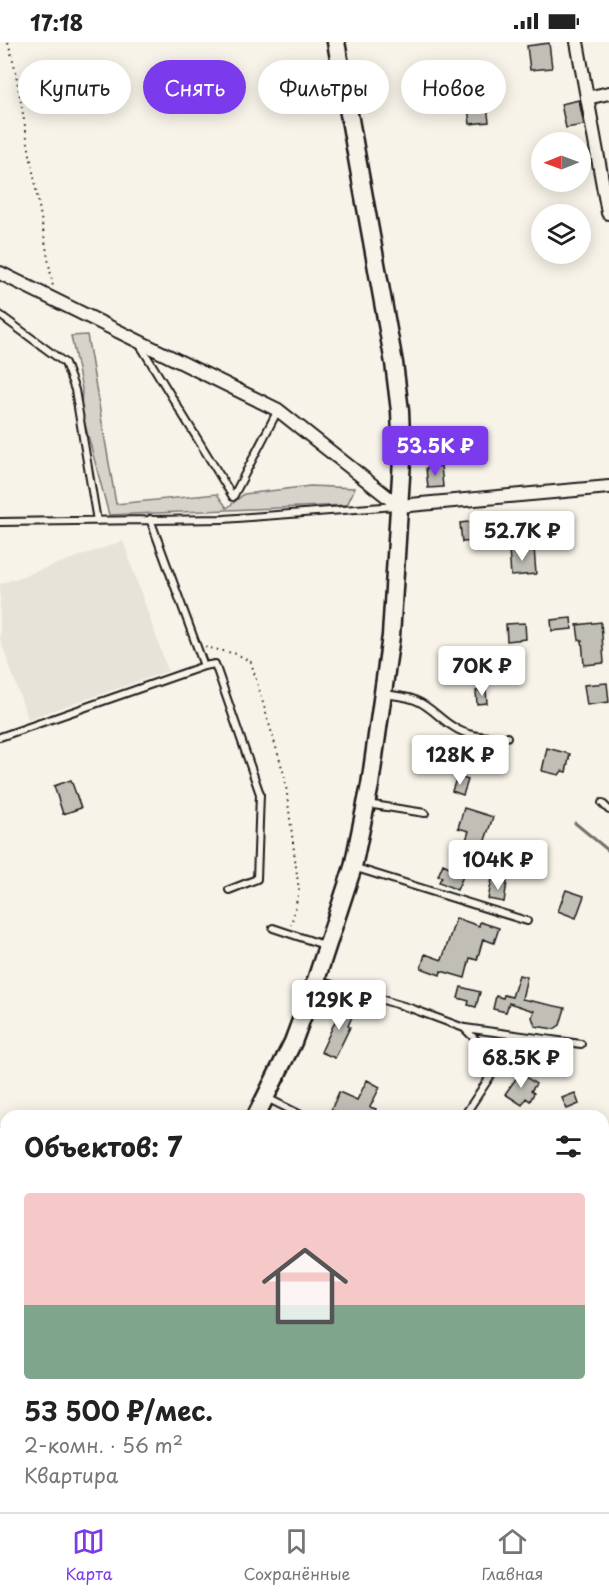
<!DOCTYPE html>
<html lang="ru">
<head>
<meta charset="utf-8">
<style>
	:root { --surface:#fff; --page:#f6f6f6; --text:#222; --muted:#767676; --line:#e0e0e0; --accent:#7c3aed }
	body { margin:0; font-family:"Playpen Sans",sans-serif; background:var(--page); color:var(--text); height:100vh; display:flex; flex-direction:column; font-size:22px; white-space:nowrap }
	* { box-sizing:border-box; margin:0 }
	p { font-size:20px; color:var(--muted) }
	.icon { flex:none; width:33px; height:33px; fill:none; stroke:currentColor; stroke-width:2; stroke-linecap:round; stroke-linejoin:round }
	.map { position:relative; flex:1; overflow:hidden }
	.drawer { position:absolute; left:0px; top:1068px; width:609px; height:402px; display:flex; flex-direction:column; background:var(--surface); border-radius:18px 18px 0 0; box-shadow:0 3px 15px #0003 }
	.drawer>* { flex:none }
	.top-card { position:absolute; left:18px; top:18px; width:573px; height:54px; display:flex; gap:12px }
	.needle { width:39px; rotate:269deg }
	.fabs { position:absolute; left:531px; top:90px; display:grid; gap:12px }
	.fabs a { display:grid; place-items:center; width:60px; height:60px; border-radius:50%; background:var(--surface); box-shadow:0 3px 15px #0003; font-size:30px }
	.price { position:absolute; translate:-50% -51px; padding:0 14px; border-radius:6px; background:#fff; color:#222; font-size:20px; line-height:39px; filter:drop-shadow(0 2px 3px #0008) }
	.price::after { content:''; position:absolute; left:50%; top:36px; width:18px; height:14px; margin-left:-9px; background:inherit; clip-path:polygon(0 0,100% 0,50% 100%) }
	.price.active { background:var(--accent); color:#fff }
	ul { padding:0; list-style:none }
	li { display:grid; align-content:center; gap:12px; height:318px; padding:0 24px }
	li+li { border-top:2px solid var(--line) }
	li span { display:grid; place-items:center; height:186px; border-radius:6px; color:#555 }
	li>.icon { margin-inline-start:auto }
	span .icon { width:108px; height:108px; fill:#fffc; stroke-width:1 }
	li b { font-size:26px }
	h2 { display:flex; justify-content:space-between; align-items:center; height:72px; padding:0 24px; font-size:26px }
	.pill { padding:0 21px; border-radius:27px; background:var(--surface); box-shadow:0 3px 15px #0003; font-size:21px; line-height:54px }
	.pill.active { background:var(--accent); color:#fff }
	.status { display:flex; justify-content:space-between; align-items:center; height:42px; padding:0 30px; background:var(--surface); direction:ltr }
	.status svg { height:16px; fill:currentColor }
	.tabs { display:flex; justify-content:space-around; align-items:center; height:84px; border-top:2px solid var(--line); background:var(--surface); font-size:16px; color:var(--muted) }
	.tabs a { display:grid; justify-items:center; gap:3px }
	.tabs .active { color:var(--accent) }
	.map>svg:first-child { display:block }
</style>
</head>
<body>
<div class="status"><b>17:18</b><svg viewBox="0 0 49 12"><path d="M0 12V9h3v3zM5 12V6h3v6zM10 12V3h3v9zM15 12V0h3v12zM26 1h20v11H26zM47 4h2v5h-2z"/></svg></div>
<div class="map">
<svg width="609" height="1470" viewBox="0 0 609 1470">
	<rect width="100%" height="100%" fill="#f7f3e8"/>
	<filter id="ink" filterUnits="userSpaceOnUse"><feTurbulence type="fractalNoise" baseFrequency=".0167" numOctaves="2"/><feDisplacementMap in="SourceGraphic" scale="12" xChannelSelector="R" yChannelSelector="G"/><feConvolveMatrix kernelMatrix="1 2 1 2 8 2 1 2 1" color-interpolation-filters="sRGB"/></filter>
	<g filter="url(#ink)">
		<path fill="#e6e3d9" d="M123,499l45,130 -140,48 -28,-80v-55z"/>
		<path fill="#d7d3cb" stroke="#7a7874" stroke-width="1.5" d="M87,293l29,169 101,-10 10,14 17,-14 66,-8 45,2 -8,17 -238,10 -28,-106 1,-20 -11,-53z"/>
		<path fill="#aca9a2" stroke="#72716c" stroke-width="1.5" d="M606,1151h3v57l-6,4v-31z"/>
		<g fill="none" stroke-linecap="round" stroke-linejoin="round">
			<path stroke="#72716c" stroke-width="3" d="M575,781l34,28"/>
		</g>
		<path fill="#c0beb5" stroke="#1c1c1c" stroke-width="1.5" d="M549,1l3,25 -22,2 -3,-24z
			M460,30l4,18 -22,4 -3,-19z
			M579,58l5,25 -18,3 -5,-24z
			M487,64l2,16 -19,2 -2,-16z
			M441,424l2,21 -15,1 -2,-20z
			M477,479l2,20 -17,1 -2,-19z
			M534,506l2,26 -25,2 -2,-27z
			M571,576l1,11 -20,2 -1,-11z
			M601,580l3,41 -20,2 -2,-25h-3l-2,-15z
			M525,581l1,16 -19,2 -1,-17z
			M607,641l2,19 -22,3 -3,-20z
			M486,648l1,13 -10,1 -1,-13z
			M547,706l23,6 -4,18 -4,-1 -3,4 -17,-4z
			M457,734l11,4 -5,15 -11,-4z
			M71,738l10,28 -18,6 -9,-28z
			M464,766l29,9 -10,29 -17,-6 3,-9 -11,-3z
			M521,799l16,4 -4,16 -16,-4z
			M443,822l21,10 -7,16 -18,-8 3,-5 -4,-1z
			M492,837l15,3 -3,20 -16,-3z
			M566,848l18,6 -8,22 -18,-7z
			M456,876l23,8 1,-4 19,6 -5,15 -11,-4 -6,21 -7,-2 -5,20 -24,-7 -1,4 -19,-7 4,-14 17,6z
			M519,933l8,2 -5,22 43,9 -5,17 -6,4 -19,-3 -3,-9 2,-6 -25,-8 -3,9 -13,-3 3,-13 7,2 1,-3 8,2z
			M461,945l19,5 -4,15 -8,-2 1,-4 -11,-3z
			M344,960l12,5 -8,19 2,1 -15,31 -14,-6z
			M520,1031l16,11 -5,7 3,2 -4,8 -4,-3 -4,7 -17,-11z
			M367,1038l13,7 -10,20 6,2 -3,7h-28l-14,-6 8,-18 18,8z
			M575,1051l4,11 -12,5 -5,-11z"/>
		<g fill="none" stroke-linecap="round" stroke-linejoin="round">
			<g stroke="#1c1c1c" stroke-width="10">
				<path id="lane" d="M0,273l65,48 10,27 22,131
					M140,303l93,152 45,-87
					M0,480l224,-3 172,-13
					M204,624l11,-2 45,130 -3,85 -28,11
					M385,652c10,2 23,2 32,7 14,6 23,18 35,25 17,12 35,11 55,11
					M0,695l204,-71 -54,-147
					M602,761l7,7
					M367,762l58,9
					M353,825l174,54
					M273,886l54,18
					M316,938l94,28 54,20 35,35 -35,53
					M465,986l116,16
					M267,1056l36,18
					M0,1090l5,3 -5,9
					M603,1315l6,5
					M603,1450l6,5
					M197,1470l4,-6
					M608,1470l1,-2"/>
			</g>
			<g stroke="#1c1c1c" stroke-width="16">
				<path id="street" d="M577,0l31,171
					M587,56l22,-5
					M0,231l278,137 121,96 210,-19
					M411,1470l5,-6"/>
			</g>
			<g stroke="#1c1c1c" stroke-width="21">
				<path id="secondary" d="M256,1074l37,-74 23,-62 37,-113 17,-82 21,-149 11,-176 -2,-49 -6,-48 -58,-321
					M28,1470l4,-6"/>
			</g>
			<path stroke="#1c1c1c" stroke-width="2" stroke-dasharray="1.5 4.5" stroke-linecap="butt" d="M8,0l7,26 38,219
				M205,605l32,7 14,8 34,116 14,113 -8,34"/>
			<use href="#lane" stroke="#f7f3e8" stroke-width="6"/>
			<use href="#street" stroke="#f7f3e8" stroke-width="12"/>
			<use href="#secondary" stroke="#f7f3e8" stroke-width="16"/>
		</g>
	</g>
</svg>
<div class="fabs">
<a><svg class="needle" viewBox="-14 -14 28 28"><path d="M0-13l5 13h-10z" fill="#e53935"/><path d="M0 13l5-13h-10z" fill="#767676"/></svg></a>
<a><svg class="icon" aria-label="layers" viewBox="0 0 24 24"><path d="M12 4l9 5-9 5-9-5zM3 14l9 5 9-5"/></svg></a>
</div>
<b class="price active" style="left:435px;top:435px">53.5K ₽</b>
<b class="price" style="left:522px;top:520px">52.7K ₽</b>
<b class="price" style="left:482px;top:655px">70K ₽</b>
<b class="price" style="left:460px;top:744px">128K ₽</b>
<b class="price" style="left:498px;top:849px">104K ₽</b>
<b class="price" style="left:339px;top:989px">129K ₽</b>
<b class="price" style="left:521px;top:1047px">68.5K ₽</b>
<div class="top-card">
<a class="pill">Купить</a>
<a class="pill active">Снять</a>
<a class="pill">Фильтры</a>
<a class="pill">Новое</a>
</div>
<section class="drawer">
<h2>Объектов: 7<svg class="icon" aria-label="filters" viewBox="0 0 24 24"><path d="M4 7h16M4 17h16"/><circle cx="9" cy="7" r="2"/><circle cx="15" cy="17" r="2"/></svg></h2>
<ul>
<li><span style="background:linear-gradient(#f6c9c9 60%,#7fa58c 0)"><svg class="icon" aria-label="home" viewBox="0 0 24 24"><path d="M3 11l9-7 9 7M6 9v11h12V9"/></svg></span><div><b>53 500 ₽/мес.</b><p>2-комн. · 56 m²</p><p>Квартира</p></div></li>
</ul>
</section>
</div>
<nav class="tabs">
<a class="active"><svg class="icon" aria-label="map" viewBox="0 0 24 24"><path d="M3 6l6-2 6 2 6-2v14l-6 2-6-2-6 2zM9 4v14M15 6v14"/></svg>Карта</a>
<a><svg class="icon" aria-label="saved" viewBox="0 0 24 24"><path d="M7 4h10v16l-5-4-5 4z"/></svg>Сохранённые</a>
<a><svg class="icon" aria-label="home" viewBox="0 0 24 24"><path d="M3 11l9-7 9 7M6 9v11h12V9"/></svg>Главная</a>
</nav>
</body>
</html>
